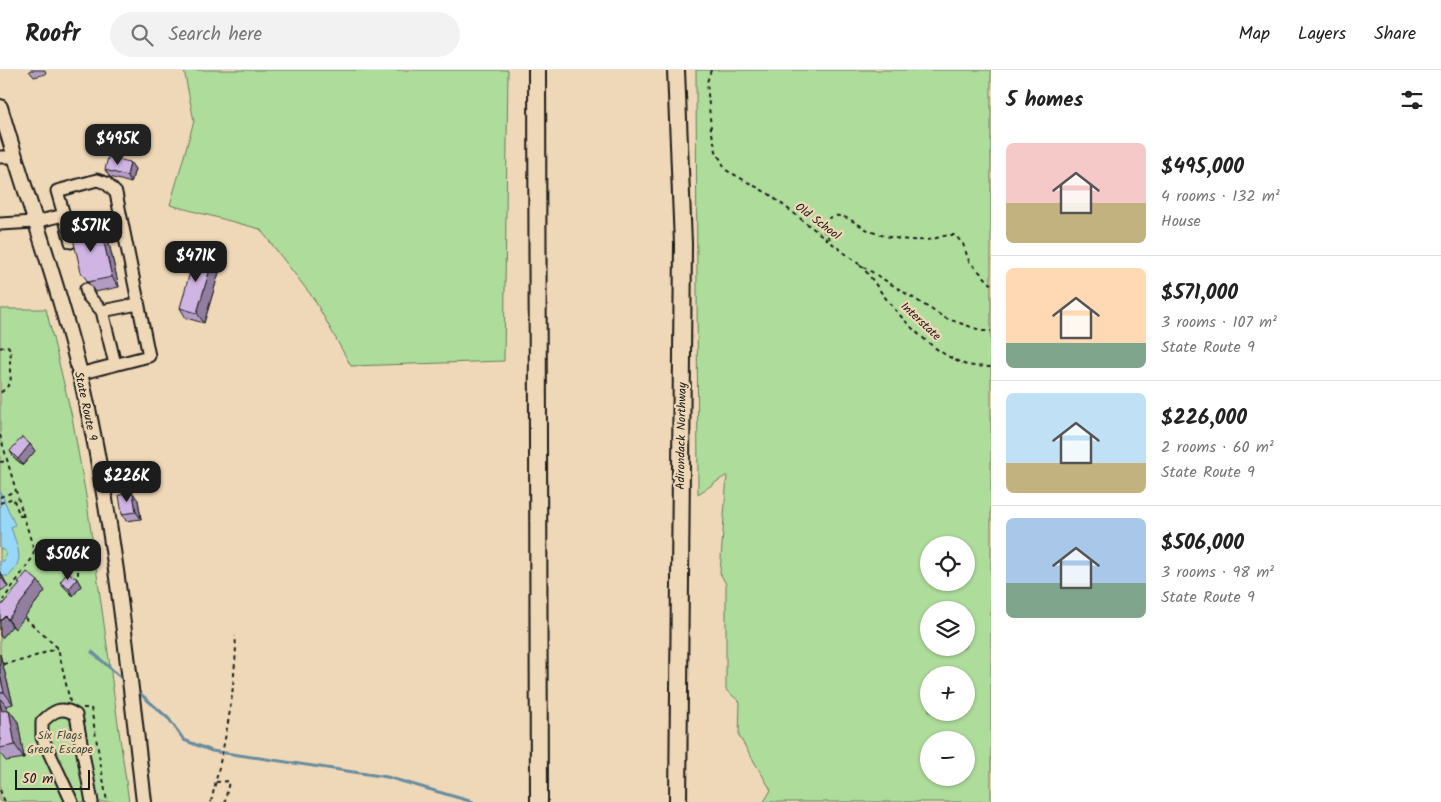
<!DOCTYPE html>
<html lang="en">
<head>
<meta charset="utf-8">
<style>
	:root { --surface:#fff; --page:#f2f2f2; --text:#222; --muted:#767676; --line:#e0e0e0; --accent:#1c1c1c }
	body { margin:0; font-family:Kalam,sans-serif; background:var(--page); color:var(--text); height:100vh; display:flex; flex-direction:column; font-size:19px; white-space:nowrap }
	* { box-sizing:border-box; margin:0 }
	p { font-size:16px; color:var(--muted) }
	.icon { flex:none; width:28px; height:28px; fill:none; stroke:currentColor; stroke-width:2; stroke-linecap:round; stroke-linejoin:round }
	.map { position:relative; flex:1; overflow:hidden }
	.side { display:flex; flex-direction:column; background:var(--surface); width:450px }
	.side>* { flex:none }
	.controls { position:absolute; left:920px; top:466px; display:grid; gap:10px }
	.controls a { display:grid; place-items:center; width:55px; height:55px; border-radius:50%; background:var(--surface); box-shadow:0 1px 4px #0004; font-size:25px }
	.scale { position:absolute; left:15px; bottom:12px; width:75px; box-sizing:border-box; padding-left:5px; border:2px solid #1c1c1c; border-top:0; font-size:14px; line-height:18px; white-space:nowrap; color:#1c1c1c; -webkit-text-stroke:4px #efd8b7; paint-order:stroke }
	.price { position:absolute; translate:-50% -42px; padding:0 11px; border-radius:10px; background:var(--accent); color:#fff; font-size:16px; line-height:32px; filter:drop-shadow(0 1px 2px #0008) }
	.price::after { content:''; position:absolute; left:50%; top:30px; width:15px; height:11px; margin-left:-8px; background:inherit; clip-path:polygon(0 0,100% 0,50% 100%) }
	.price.active { background:#222; color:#fff }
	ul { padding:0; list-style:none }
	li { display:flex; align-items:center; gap:15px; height:125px; padding:0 15px }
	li+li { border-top:1px solid var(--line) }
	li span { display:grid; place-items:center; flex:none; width:140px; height:100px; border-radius:8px; color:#555 }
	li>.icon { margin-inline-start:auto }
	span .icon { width:60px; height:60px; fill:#fffc; stroke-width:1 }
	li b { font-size:21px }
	h2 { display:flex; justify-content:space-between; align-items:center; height:60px; padding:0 15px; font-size:21px }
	header { display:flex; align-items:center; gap:30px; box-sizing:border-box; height:70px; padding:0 25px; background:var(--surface); border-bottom:1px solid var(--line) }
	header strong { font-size:24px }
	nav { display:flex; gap:28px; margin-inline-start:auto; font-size:18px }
	.search { width:350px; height:45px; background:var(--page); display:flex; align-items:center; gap:12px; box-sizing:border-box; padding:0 18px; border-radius:28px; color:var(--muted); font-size:19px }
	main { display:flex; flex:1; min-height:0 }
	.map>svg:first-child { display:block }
</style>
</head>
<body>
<header>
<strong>Roofr</strong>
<div class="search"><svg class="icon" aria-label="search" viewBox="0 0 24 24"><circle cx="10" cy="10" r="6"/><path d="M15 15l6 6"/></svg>Search here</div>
<nav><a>Map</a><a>Layers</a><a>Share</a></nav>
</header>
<main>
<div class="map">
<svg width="991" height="732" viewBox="0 0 991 732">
	<rect width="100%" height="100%" fill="#efd8b7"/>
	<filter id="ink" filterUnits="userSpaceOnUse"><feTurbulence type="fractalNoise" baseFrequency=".02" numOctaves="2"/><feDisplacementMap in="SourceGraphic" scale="10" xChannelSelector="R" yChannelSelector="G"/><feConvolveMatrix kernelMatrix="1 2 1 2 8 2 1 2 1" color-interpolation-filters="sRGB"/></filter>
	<g filter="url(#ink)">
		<path fill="#aedc9b" stroke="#657c5c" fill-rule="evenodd" d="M184,0h324l-4,291 -153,5 -37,-67 -54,-70 -90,-24 24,-84z
			M696,0h295v732h-227l7,-12 -32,-54 1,-34 -14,-12v-106l-6,-11 7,-98 -29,19zM929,475h37v37h-37zM929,540h37v38h-37zM929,605h37v37h-37zM929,670h37v38h-37z
			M0,239h46l26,108 14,79 43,306h-129z"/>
		<path fill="#97d7f8" stroke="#668ca0" d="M0,421l15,34 -4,2c6,21 15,32 -2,49h-9v-15h4l2,-9 -6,-4z"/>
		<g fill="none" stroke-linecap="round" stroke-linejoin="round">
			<path stroke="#668ca0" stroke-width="3" d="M92,582l33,29
				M136,620l33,29 15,21 28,11 175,26 86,25"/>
			<g stroke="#1c1c1c" stroke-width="15">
				<path id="minor" d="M0,87h15
					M64,145l7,27
					M0,154l35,-2 29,-7 -7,-24 40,-11 9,3 10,10 33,163 -70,18
					M86,219l2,7 14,15 13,53
					M102,241l36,-7
					M72,732l-30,-65v-15c11,-11 20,-17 34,-7l16,87"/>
			</g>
			<g stroke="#1c1c1c" stroke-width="18">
				<path id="major" d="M0,37c27,93 61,185 83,279 31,137 45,277 61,416"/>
			</g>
			<g stroke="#1c1c1c" stroke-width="20">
				<path id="highway" d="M537,0l2,732
					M676,0l7,174 -5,558"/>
			</g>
			<path stroke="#1c1c1c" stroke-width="2" stroke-dasharray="4 4" stroke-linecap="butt" d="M711,0l-4,12 4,47 5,22 10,19 43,24 87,68 89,56 38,13h8
				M830,169l-6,-8 2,-11c16,-13 33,8 49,13 14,5 34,8 50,7 10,0 19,-6 30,-5l8,9 6,17 22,23
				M860,195c11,11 18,24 28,36 19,24 47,52 76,63 8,3 19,2 27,3
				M0,278l7,-3c6,7 3,11 3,19 -1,16 6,17 -10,29
				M0,365l16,56
				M0,392l8,-1
				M0,427l16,-6 18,59 -1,7 -30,43
				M0,433l13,-5 7,18h3
				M34,480l32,4 12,7v17l-3,1
				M25,548l33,30 12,54
				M3,594l21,-4 34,-12
				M83,638h8l16,94
				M216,712l13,-1 -4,21
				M0,720l5,12
				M211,732c10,-43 20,-85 23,-128 1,-13 3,-26 1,-38"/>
			<use href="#minor" stroke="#efd8b7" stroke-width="11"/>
			<use href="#major" stroke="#efd8b7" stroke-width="14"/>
			<use href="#highway" stroke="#efd8b7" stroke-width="16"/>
		</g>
		<path fill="#b39cc4" stroke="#1c1c1c" d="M31,0h14l1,4 -12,3 -5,-6z
			M130,92l5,7 -4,14 -21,-6 -5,-7z
			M101,160l7,9 11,48 -24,5 -7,-10 4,-50z
			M213,189l7,10 -16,54 -18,-5 -6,-10z
			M30,374l5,7 -12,14 -9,-7 -4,-7z
			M138,430l3,19 -15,2 -4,-7z
			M0,502l3,5 5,10 -8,4z
			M77,509l4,7 -8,10 -8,-8 -5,-6z
			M18,513l27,8 -30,38 -3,-3 -10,12 -2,-2v-29l20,-22z
			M0,584l13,50 -7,2 1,4h2l9,12 6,36 -18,3 -6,-8z"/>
		<path fill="#927fa0" stroke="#1c1c1c" d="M130,92l5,7 -4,14 -4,-7z
			M86,152l7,10 -5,1z
			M101,160l7,9 11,48 -7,-10z
			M213,189l7,10 -16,54 -7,-10z
			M30,374l5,7 -12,14 -5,-6z
			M133,423l5,7 3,19 -5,-7z
			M0,502l3,5 5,10 -7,-10z
			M77,509l4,7 -8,10 -4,-7z
			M38,511l7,10 -30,38 -7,-10z
			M5,546l7,10 -10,12 -2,-3v-14z
			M0,584l13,50 -9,-12 -4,-17z
			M0,628l6,8 5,18 -9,-13 -2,-7z
			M9,640l9,12 6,36 -9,-13z"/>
		<path fill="#d0b5e4" stroke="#1c1c1c" d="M108,87l22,5 -3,14 -22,-6z
			M86,152l2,11 13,-3 11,47 -24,5 -7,-10 -11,-46z
			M195,184l18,5 -16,54 -17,-5z
			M22,367l8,7 -12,15 -8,-8z
			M133,423l3,19 -14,2 -3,-19z
			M27,502l11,9 -30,38 -3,-3 -5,5v-14l20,-23 -2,-1z
			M68,502l9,7 -8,10 -9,-7z
			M0,605l4,17 -4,1z
			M0,634l2,7 7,-1 6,35 -15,3z"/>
	</g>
	<g text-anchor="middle" stroke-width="4.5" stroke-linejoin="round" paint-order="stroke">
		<g font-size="12" fill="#1c1c1c" stroke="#efd8b7">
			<text transform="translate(818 151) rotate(37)" y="4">Old School</text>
			<text transform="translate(921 251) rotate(43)" y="4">Interstate</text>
			<text transform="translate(86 336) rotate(78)" y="4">State Route 9</text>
			<text transform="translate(681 366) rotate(-89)" y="4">Adirondack Northway</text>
		</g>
		<g font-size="12" fill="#404c3c" stroke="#efd8b7">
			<text x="60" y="669">Six Flags<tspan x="60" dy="14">Great Escape</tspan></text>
		</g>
	</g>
</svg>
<div class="controls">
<a><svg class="icon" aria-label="locate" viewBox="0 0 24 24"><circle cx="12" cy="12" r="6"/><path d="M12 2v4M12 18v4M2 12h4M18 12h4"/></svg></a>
<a><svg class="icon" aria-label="layers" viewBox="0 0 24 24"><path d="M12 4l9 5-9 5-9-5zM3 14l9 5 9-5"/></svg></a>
<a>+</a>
<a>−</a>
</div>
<div class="scale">50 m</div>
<b class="price active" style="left:118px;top:96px">$495K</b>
<b class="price" style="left:91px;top:183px">$571K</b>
<b class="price" style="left:196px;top:213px">$471K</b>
<b class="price" style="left:127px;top:433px">$226K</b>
<b class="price" style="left:68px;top:511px">$506K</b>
</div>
<section class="side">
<h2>5 homes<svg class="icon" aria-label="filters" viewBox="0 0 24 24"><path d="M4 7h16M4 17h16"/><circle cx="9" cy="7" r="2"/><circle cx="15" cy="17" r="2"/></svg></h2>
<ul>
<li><span style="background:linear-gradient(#f6c9c9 60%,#c2b280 0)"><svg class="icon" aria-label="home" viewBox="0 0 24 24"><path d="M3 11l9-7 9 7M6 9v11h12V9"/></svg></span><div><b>$495,000</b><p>4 rooms · 132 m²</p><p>House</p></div></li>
<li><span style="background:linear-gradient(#ffd9b3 75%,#7fa58c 0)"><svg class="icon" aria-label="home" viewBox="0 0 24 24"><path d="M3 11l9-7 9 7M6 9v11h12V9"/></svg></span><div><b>$571,000</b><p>3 rooms · 107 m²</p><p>State Route 9</p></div></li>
<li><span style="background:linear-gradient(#bfe0f5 70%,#c2b280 0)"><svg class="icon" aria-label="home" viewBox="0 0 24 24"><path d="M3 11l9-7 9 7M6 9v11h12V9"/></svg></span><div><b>$226,000</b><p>2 rooms · 60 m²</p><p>State Route 9</p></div></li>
<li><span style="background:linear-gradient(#a9c7e8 65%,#7fa58c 0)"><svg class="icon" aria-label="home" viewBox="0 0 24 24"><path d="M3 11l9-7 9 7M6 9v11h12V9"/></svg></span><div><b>$506,000</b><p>3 rooms · 98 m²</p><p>State Route 9</p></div></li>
</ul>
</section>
</main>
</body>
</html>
